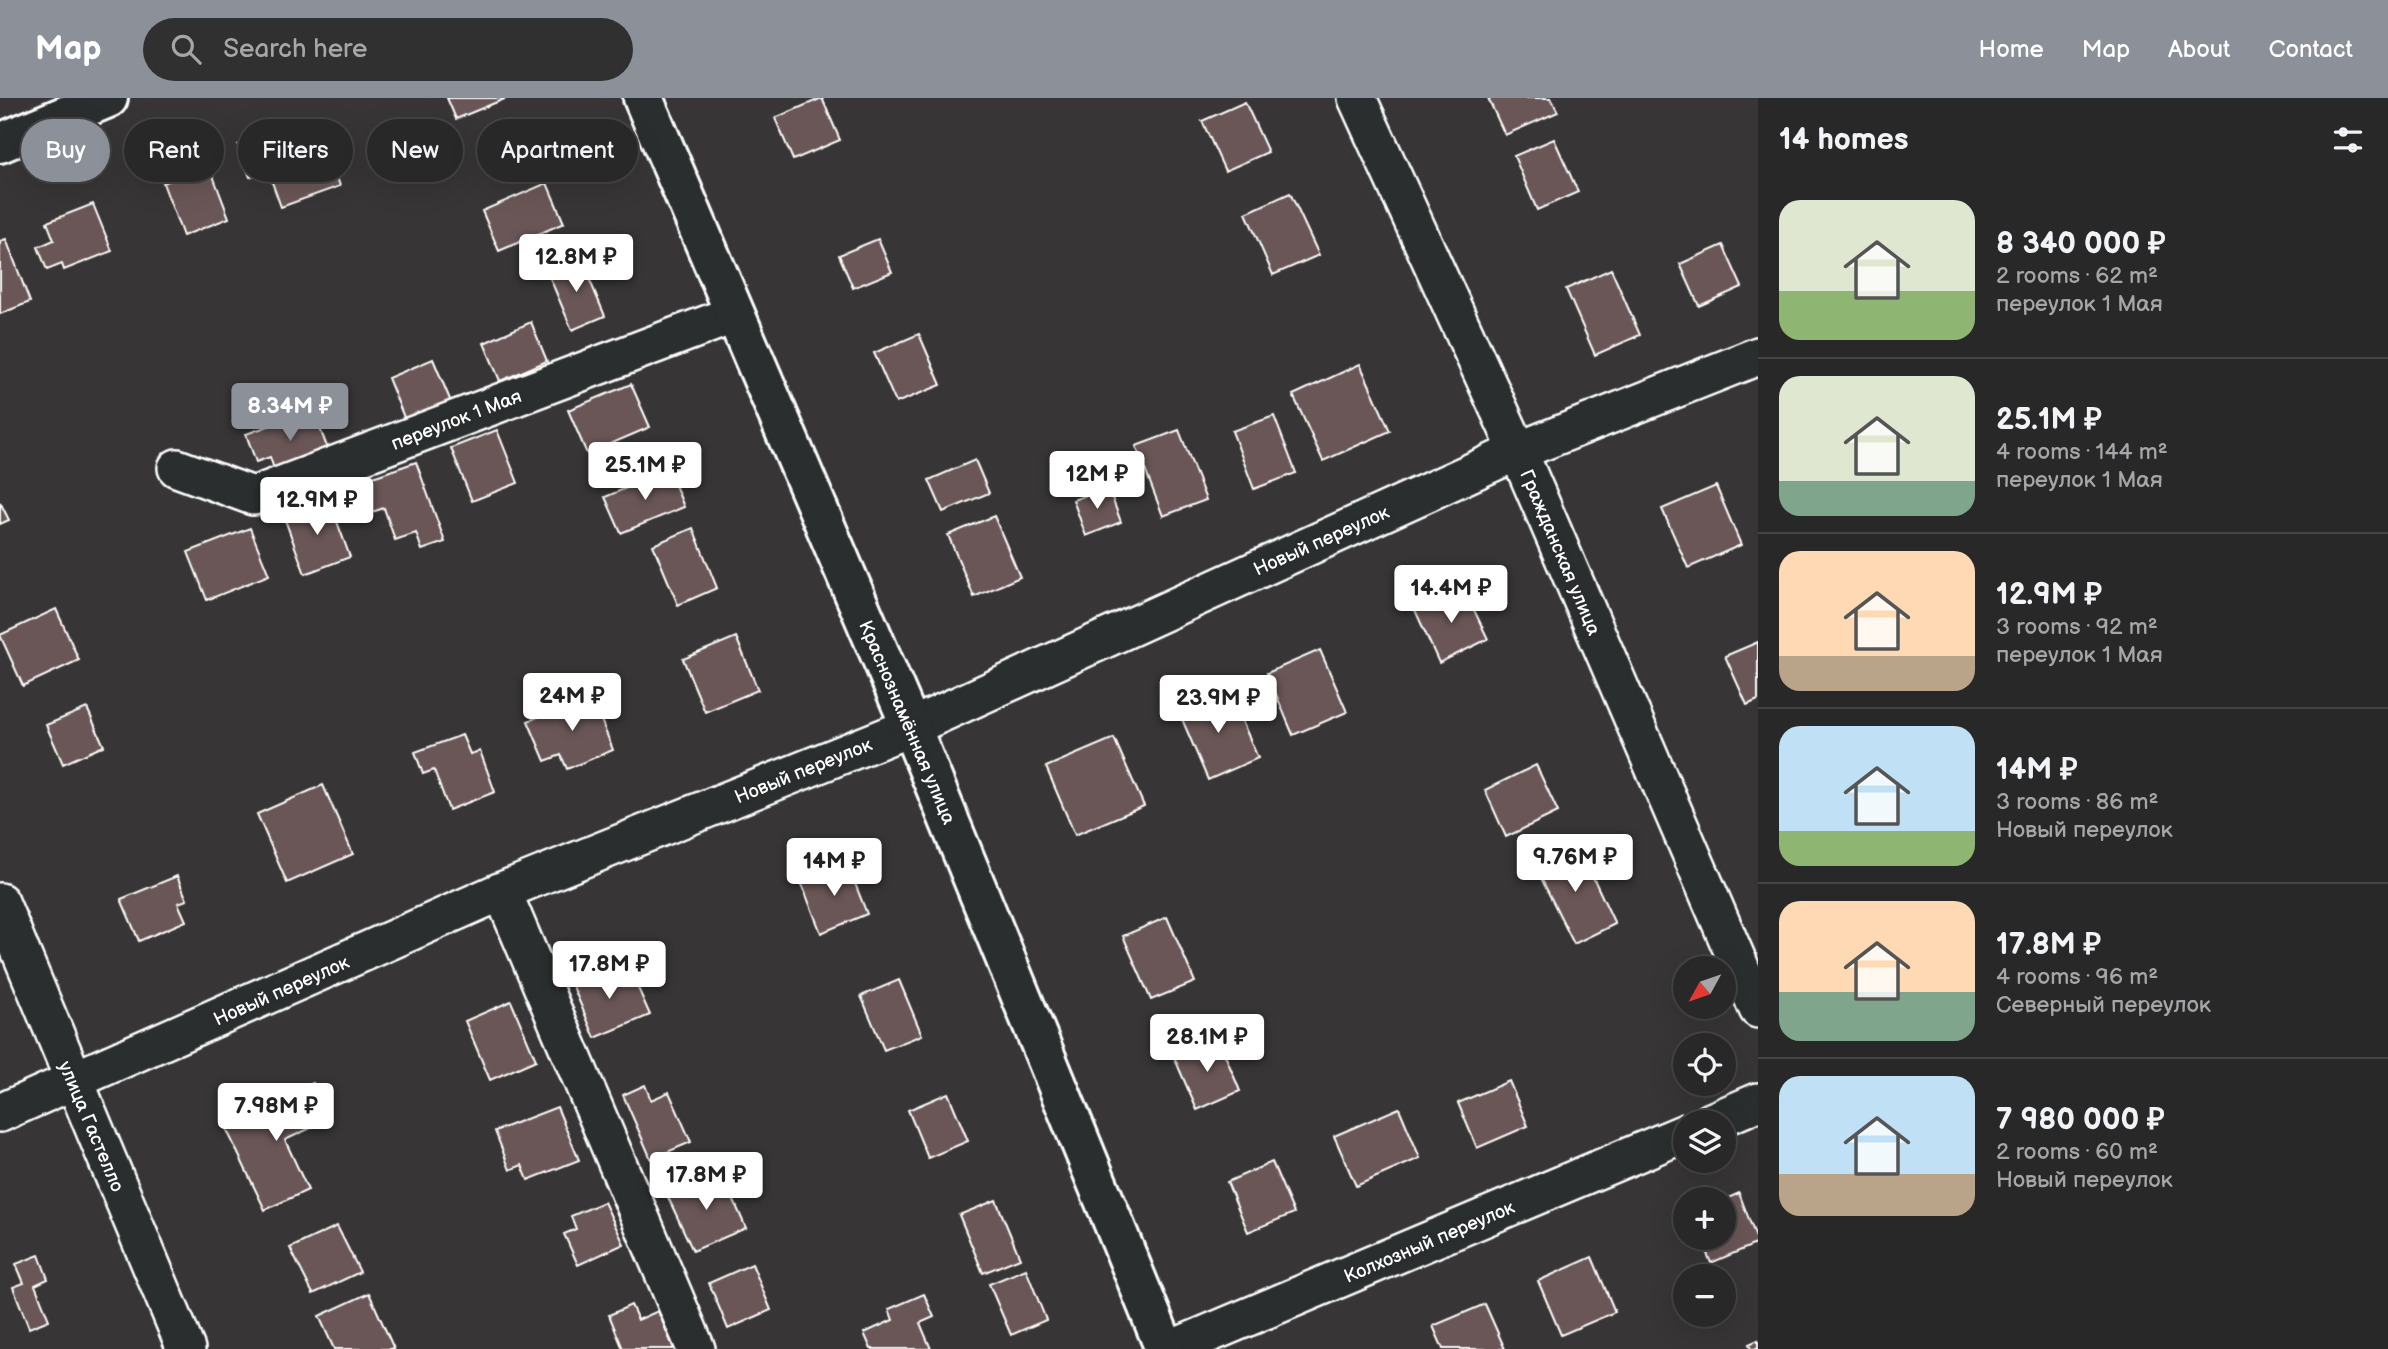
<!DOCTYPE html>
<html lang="en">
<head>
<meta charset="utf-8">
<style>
	:root { --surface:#292828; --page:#313030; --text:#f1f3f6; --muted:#a5a6a8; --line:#454445; --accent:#8c9099 }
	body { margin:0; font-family:"Balsamiq Sans",sans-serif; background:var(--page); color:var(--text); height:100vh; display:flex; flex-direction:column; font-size:26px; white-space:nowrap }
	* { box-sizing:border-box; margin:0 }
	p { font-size:23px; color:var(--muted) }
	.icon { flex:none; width:38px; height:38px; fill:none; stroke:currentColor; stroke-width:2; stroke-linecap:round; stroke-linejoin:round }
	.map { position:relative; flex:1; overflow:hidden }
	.details { display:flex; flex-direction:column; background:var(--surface); width:630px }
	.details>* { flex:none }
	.banner { position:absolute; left:21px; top:21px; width:665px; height:63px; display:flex; gap:14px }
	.needle { width:46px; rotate:230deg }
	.tools { position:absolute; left:1673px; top:858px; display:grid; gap:14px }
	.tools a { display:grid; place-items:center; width:63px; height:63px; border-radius:50%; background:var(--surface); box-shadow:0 7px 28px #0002,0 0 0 2px var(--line); font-size:35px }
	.price { position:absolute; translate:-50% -60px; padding:0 16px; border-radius:7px; background:#fff; color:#222; font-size:23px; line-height:46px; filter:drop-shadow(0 2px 4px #0008) }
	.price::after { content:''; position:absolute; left:50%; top:42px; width:21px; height:16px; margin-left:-10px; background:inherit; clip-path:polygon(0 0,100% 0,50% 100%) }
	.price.active { background:var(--accent); color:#fff }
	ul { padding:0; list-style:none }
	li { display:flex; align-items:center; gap:21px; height:175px; padding:0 21px }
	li+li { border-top:2px solid var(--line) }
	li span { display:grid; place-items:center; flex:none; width:196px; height:140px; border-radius:21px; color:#555 }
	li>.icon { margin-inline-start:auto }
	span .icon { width:84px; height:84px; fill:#fffc; stroke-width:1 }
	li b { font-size:30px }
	h2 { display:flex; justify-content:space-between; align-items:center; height:84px; padding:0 21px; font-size:30px }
	.pill { padding:0 24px; border-radius:32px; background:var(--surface); box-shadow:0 7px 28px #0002,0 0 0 2px var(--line); font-size:24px; line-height:63px }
	.pill.active { background:var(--accent); color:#fff }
	header { display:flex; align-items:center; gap:42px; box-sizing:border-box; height:98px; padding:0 35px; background:var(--accent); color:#fff }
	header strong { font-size:33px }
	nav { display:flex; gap:38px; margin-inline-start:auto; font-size:24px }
	.search { width:490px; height:63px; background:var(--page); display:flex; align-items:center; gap:18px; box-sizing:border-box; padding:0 24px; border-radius:38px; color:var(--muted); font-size:26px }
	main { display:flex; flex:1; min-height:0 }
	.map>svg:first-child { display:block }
</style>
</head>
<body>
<header>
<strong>Map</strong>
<div class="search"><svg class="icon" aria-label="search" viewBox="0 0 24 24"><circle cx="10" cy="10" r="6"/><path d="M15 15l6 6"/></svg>Search here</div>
<nav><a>Home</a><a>Map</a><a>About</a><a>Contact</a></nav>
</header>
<main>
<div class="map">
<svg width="1758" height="1251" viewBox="0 0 1758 1251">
	<rect width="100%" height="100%" fill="#373536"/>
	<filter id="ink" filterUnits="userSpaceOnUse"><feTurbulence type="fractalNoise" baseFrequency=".0143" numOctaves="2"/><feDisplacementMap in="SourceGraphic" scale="14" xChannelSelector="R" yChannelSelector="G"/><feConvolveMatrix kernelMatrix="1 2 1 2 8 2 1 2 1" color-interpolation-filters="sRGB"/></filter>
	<g filter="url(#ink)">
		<path fill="#6a5757" stroke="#fff" stroke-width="2" d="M447,0h60l-51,21z
			M822,0l18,42 -47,20 -18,-42z
			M1488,0h63l7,14 -53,23z
			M1245,4l23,50 -43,19 -23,-50z
			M315,19l25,69 -59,21 -13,-36 -18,6 -12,-32z
			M1554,41l24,53 -41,18 -23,-54z
			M209,67l20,53 -46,18 -20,-53z
			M547,85l17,40 -65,28 -17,-40z
			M1290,95l29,62 -46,20 -27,-62z
			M93,106l19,47 -48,19 -2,-6 -15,6 -9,-23 16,-7 -7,-18z
			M6,141l24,63 -30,12v-73z
			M878,141l14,33 -39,16 -14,-33z
			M1723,147l19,42 -43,19 -19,-42z
			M580,159l25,59 -33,14 -25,-59z
			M1611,171l29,66 -45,20 -29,-66z
			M531,224l16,39 -47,20 -16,-38z
			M919,236l22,51 -45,18 -22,-50z
			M433,261l18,43 -46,18 -17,-42z
			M1360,266l30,67 -67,30 -30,-66z
			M631,286l19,43 -63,27 -19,-44z
			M313,312l17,45 -54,20 -6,-18 -14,5 -10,-28z
			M1274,318l22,57 -42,16 -22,-58z
			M497,332l21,53 -46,18 -21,-53z
			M1179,332l27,70 -43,16 -27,-70z
			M975,362l14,33 -46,19 -14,-32z
			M416,364l29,80 -23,8 -6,-17 -21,7 -11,-32 -12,4 -11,-31z
			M669,372l15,37 -63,26 -16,-36z
			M1716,388l25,59 -53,23 -26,-59z
			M1108,389l13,35 -35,14 -13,-36z
			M329,402l21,57 -45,17 -21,-57z
			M0,404l9,18 -9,4z
			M994,418l26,61 -46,20 -26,-62z
			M250,430l19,47 -62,25 -19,-48z
			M693,430l24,60 -39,17 -25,-60z
			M1463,489l25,52 -49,24 -24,-53z
			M56,511l23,51 -56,26 -23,-51z
			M736,539l22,53 -53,22 -22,-53z
			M1758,544v58l-11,5 -22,-49z
			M1320,552l27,62 -54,23 -26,-62z
			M1229,593l29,67 -50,22 -29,-68z
			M591,597l22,55 -46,19 -6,-14 -16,6 -17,-40z
			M87,610l17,38 -41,18 -17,-39z
			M462,637l8,19 10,-3 15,41 -46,18 -15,-40 -11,4 -8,-22z
			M1114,640l30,68 -69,29 -29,-68z
			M1536,667l22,47 -52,25 -21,-47z
			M323,687l30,69 -66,29 -30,-69z
			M1578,747l37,79 -41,20 -39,-78z
			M847,765l20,51 -46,19 -20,-51z
			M177,778l10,24 -9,3 8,18 -47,20 -18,-42z
			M1167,819l28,65 -44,18 -28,-64z
			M614,865l10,23 11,-5 15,34 -55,23 -24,-56z
			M899,882l23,55 -38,15 -23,-54z
			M511,903l25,59 -46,20 -25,-59z
			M1218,940l22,53 -43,19 -23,-53z
			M1509,983l19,45 -51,22 -19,-45z
			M313,985l17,36 -45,21 23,50 -43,20 -41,-86z
			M645,987l6,15 18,-8 22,50 -40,17 -28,-64z
			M948,995l20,48 -40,17 -20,-48z
			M557,1009l22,53 -51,20 -6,-15 -12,5 -15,-39z
			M1399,1010l21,50 -64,28 -22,-50z
			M1272,1064l22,51 -46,19 -21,-50z
			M723,1078l23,52 -53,23 -27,-58 22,-10 3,7z
			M1739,1095l19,50 -47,20 -11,-26h24v-37z
			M996,1102l24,58 -37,15 -24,-58z
			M604,1104l20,42 -46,21 -14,-31 12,-5 -5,-13z
			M337,1128l23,46 -47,22 -23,-46z
			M39,1157l9,24 -13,6 14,35 -20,8 -16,-41 11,-4 -8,-19z
			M1592,1159l23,55 -54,23 -23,-54z
			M752,1166l19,46 -43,19 -19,-46z
			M1026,1171l20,51 -35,15 -22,-51z
			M369,1195l25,56h-60l-15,-33z
			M924,1196l10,23 -14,6 11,26h-60l-7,-16 29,-13 -4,-11z
			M1485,1206l20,45h-62l-10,-23z
			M631,1207l7,15 20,-9 16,38h-51l-14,-34z
			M1758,1242v9h-7l-2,-5z"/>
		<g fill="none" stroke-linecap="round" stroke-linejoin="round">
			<g stroke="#fff" stroke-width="42">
				<path id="minor" d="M1357,0l161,353 240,558
					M177,370l76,28 482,-182
					M502,793l194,458
					M0,804l186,447
					M0,1015l502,-222 409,-164 607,-276 240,-95
					M1711,1024l47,-20
					M1172,1251l513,-216"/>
			</g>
			<g stroke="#fff" stroke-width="44">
				<path id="major" d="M643,0l268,629 254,622
					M0,45l108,-45"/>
			</g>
			<use href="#minor" stroke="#2a2d2e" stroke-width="37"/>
			<use href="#major" stroke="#2a2d2e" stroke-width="38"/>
		</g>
	</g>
	<g text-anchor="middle" stroke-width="7" stroke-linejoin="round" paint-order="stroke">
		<g font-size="19" fill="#fff" stroke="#2a2d2e">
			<text transform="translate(456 321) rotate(-21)" y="7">переулок 1 Мая</text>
			<text transform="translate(1321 442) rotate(-24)" y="7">Новый переулок</text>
			<text transform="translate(1561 454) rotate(67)" y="7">Гражданская улица</text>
			<text transform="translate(908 624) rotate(67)" y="7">Краснознамённая улица</text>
			<text transform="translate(803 672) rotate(-22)" y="7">Новый переулок</text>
			<text transform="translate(281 892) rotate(-24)" y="7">Новый переулок</text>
			<text transform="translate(92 1028) rotate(67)" y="7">улица Гастелло</text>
			<text transform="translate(1429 1143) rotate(-23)" y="7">Колхозный переулок</text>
		</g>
	</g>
</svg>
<div class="tools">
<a><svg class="needle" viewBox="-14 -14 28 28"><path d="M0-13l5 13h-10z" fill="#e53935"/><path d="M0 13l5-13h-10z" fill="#a5a6a8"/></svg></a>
<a><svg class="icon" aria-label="locate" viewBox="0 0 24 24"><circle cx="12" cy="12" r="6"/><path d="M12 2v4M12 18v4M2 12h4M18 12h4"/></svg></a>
<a><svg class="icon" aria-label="layers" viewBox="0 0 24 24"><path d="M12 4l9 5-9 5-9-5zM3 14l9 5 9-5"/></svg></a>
<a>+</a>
<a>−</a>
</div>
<b class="price" style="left:576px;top:196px">12.8M ₽</b>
<b class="price active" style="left:290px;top:345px">8.34M ₽</b>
<b class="price" style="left:645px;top:404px">25.1M ₽</b>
<b class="price" style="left:1097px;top:413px">12M ₽</b>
<b class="price" style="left:317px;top:439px">12.9M ₽</b>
<b class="price" style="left:1451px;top:527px">14.4M ₽</b>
<b class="price" style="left:572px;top:635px">24M ₽</b>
<b class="price" style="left:1218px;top:637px">23.9M ₽</b>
<b class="price" style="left:1575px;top:796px">9.76M ₽</b>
<b class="price" style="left:834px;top:800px">14M ₽</b>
<b class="price" style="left:609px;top:903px">17.8M ₽</b>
<b class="price" style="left:1207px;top:976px">28.1M ₽</b>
<b class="price" style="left:276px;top:1045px">7.98M ₽</b>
<b class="price" style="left:706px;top:1114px">17.8M ₽</b>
<div class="banner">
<a class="pill active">Buy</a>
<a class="pill">Rent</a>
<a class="pill">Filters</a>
<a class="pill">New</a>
<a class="pill">Apartment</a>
</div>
</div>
<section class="details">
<h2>14 homes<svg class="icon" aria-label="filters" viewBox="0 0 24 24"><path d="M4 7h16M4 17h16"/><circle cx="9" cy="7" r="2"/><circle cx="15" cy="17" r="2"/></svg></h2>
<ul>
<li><span style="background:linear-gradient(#dfe7d0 65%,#8fb573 0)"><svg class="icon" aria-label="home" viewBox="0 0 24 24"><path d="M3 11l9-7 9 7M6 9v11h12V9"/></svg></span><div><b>8 340 000 ₽</b><p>2 rooms · 62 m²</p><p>переулок 1 Мая</p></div></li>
<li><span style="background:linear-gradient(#dfe7d0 75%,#7fa58c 0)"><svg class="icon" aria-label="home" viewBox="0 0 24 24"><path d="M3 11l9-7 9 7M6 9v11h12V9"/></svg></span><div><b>25.1M ₽</b><p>4 rooms · 144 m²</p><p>переулок 1 Мая</p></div></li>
<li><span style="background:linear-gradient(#ffd9b3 75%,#b9a48a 0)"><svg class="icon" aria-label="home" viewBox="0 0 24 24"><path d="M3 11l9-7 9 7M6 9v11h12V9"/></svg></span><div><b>12.9M ₽</b><p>3 rooms · 92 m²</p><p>переулок 1 Мая</p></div></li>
<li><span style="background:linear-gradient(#bfe0f5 75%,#8fb573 0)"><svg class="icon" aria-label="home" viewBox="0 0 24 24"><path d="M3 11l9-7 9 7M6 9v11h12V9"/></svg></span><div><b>14M ₽</b><p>3 rooms · 86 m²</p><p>Новый переулок</p></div></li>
<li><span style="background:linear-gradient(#ffd9b3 65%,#7fa58c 0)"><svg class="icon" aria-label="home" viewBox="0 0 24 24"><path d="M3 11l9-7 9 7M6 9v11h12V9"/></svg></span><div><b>17.8M ₽</b><p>4 rooms · 96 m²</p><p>Северный переулок</p></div></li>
<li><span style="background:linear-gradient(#bfe0f5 70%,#b9a48a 0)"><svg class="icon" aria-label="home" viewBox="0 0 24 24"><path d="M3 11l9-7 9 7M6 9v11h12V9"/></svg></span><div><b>7 980 000 ₽</b><p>2 rooms · 60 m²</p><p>Новый переулок</p></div></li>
</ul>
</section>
</main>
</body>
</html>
